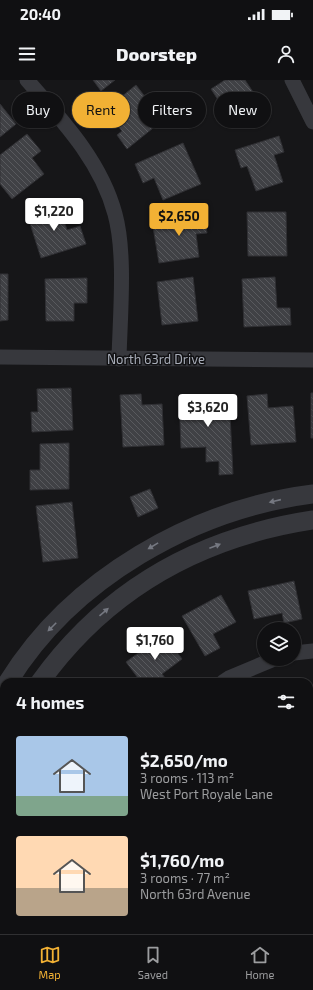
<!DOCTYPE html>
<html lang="en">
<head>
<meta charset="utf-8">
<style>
	:root { --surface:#101012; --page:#19191b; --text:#f1f3f6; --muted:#9c9d9f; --line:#303032; --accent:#f2b134 }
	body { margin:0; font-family:"Exo 2",sans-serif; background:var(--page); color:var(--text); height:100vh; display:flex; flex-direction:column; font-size:15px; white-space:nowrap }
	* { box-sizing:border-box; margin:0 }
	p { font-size:13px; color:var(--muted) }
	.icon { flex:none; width:22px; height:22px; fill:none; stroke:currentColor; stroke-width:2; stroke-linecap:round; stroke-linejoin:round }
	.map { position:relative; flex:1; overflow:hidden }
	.sheet { position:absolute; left:0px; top:598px; width:313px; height:256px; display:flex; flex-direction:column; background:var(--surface); border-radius:12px 12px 0 0; box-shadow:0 1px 3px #0004,0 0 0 1px var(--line) }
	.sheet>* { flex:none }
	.top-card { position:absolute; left:12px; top:12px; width:289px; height:36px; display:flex; gap:8px }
	.buttons { position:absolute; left:257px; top:542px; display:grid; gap:8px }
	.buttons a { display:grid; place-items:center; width:44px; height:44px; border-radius:50%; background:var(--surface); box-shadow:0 1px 3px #0004,0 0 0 1px var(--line); font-size:20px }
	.price { position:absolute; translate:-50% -34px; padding:0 9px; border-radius:4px; background:#fff; color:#222; font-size:13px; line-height:26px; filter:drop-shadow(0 1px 2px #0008) }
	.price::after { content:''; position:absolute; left:50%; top:24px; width:12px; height:9px; margin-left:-6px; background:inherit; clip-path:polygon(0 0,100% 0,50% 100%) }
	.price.active { background:var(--accent); color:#111 }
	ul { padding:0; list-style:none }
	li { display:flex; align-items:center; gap:12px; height:100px; padding:0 16px }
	li span { display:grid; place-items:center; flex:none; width:112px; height:80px; border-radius:4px; color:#555 }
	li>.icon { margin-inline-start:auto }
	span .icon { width:48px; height:48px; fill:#fffc; stroke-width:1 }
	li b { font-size:17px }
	h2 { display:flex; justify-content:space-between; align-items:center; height:48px; padding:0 16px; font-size:17px }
	.tag { padding:0 14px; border-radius:18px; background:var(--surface); box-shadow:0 1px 3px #0004,0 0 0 1px var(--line); font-size:14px; line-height:36px }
	.tag.active { background:var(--accent); color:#111 }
	.status { display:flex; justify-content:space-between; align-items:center; height:28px; padding:0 20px; background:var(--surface); direction:ltr }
	.status svg { height:11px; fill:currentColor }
	header { display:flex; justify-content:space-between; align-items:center; height:52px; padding:0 16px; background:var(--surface); font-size:18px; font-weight:800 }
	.tab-bar { display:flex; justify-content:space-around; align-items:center; height:56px; border-top:1px solid var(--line); background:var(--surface); font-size:11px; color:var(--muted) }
	.tab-bar a { display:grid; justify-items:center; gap:2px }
	.tab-bar .active { color:var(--accent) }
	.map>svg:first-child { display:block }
</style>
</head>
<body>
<div class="status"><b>20:40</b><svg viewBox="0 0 49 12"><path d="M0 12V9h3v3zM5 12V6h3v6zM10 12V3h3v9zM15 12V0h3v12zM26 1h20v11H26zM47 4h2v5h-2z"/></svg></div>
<header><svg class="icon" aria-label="menu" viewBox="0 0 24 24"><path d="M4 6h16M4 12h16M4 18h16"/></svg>Doorstep<svg class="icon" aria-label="person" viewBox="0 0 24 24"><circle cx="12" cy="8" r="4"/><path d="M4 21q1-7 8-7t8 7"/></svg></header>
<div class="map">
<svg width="313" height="854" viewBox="0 0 313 854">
	<defs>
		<pattern id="building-back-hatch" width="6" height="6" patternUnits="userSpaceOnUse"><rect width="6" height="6" fill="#404145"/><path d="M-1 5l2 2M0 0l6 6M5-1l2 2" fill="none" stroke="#595a5e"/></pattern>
	</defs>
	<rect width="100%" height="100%" fill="#161618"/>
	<path fill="url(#building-back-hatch)" stroke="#303034" d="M93,0h22l-14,11z
		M225,0h20l18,27 -28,19 -24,-37z
		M136,5l27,35 -36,29 -10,-14 5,-4 -17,-21z
		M0,24l16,20 -16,13z
		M27,54l14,17 -9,7 12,16 -32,25 -12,-15v-29z
		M279,56l5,16 -10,3 9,27 -27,9 -9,-25 -6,2 -6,-18z
		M183,63l18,41 -38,16 -9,-22 -11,5 -8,-19z
		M59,124l8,26 13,-4 6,18 -45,14 -14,-44z
		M247,132h39l1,44h-39z
		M204,133l3,20 -11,1 3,23 -40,6 -7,-42z
		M0,194h8v46l-8,1z
		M193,197l5,44 -36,4 -5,-43z
		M275,197l2,31h13l1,17 -47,2 -2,-48z
		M87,198v25h-13v18h-28l-1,-42z
		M71,308l2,42 -41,2 -1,-20h7l-1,-23z
		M311,313h2v45h-2z
		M141,314l1,11 20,-1 2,41 -41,2 -3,-52z
		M267,314l1,14 25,-2 3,36 -45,3 -4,-49z
		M229,315l4,79 -14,1v-14l-13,1v-15l-25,1 -2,-51z
		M69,363v46l-39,1v-20h10v-26z
		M150,409l8,19 -20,9 -8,-20z
		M72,422l6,56 -35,4 -7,-56z
		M294,501l8,38 -18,4 -2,-10 -28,6 -6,-28z
		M221,515l15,27 -23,12 7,14 -15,8 -23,-40z
		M164,554l18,25 -20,15 6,8h-27l-15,-20z
		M313,614v40l-4,2v-41z
		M309,731l4,3v56l-3,4z
		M125,850h50l-1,4h-50z
		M188,850h50l-1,4h-50z"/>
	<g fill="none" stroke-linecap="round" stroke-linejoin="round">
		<path stroke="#37383d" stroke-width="15" d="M27,0c35,40 74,81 88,134 11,40 5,102 4,145
			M292,0l21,42
			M0,277l313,3
			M294,573l19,-2
			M223,602l6,-4 45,-19
			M0,734l4,1
			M309,836l4,2"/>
		<path stroke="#37383d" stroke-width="19" d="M8,602c64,-104 186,-173 305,-188
			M40,602c67,-93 161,-145 273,-162
			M0,672l4,-8"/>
	</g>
	<defs><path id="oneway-solid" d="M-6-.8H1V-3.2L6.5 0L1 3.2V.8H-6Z"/></defs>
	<g fill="#757881">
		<use href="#oneway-solid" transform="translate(275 421) rotate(167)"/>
		<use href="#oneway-solid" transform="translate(153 466) rotate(149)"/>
		<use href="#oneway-solid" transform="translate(215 466) rotate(-21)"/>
		<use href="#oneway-solid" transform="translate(104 532) rotate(-41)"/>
		<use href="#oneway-solid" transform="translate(52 547) rotate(135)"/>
	</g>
	<g text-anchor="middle" stroke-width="3" stroke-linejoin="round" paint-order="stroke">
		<g font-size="13" fill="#a8adb8" stroke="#111113">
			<text x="156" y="284">North 63rd Drive</text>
		</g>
	</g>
</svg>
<div class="buttons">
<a><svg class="icon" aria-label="layers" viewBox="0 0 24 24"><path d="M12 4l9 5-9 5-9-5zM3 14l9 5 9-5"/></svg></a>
</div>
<b class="price" style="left:54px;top:152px">$1,220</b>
<b class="price active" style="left:179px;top:157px">$2,650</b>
<b class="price" style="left:208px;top:348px">$3,620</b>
<b class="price" style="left:155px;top:581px">$1,760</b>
<div class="top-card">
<a class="tag">Buy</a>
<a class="tag active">Rent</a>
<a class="tag">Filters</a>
<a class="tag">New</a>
</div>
<section class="sheet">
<h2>4 homes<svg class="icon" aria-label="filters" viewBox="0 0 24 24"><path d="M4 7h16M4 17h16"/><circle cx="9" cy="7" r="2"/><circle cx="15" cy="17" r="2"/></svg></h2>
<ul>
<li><span style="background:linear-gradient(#a9c7e8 75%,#7fa58c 0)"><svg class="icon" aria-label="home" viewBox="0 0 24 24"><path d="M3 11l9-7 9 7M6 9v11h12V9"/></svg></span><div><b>$2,650/mo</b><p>3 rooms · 113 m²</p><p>West Port Royale Lane</p></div></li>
<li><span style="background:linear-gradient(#ffd9b3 65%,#b9a48a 0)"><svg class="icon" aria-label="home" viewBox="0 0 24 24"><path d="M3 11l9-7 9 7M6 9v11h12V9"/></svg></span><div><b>$1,760/mo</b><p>3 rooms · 77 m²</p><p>North 63rd Avenue</p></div></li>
</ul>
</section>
</div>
<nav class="tab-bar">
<a class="active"><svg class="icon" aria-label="map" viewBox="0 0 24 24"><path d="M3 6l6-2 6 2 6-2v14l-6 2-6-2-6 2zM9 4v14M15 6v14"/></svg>Map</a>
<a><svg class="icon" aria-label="saved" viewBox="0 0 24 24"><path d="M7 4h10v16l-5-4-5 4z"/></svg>Saved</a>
<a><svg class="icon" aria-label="home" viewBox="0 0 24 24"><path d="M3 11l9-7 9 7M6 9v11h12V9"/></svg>Home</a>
</nav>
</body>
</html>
